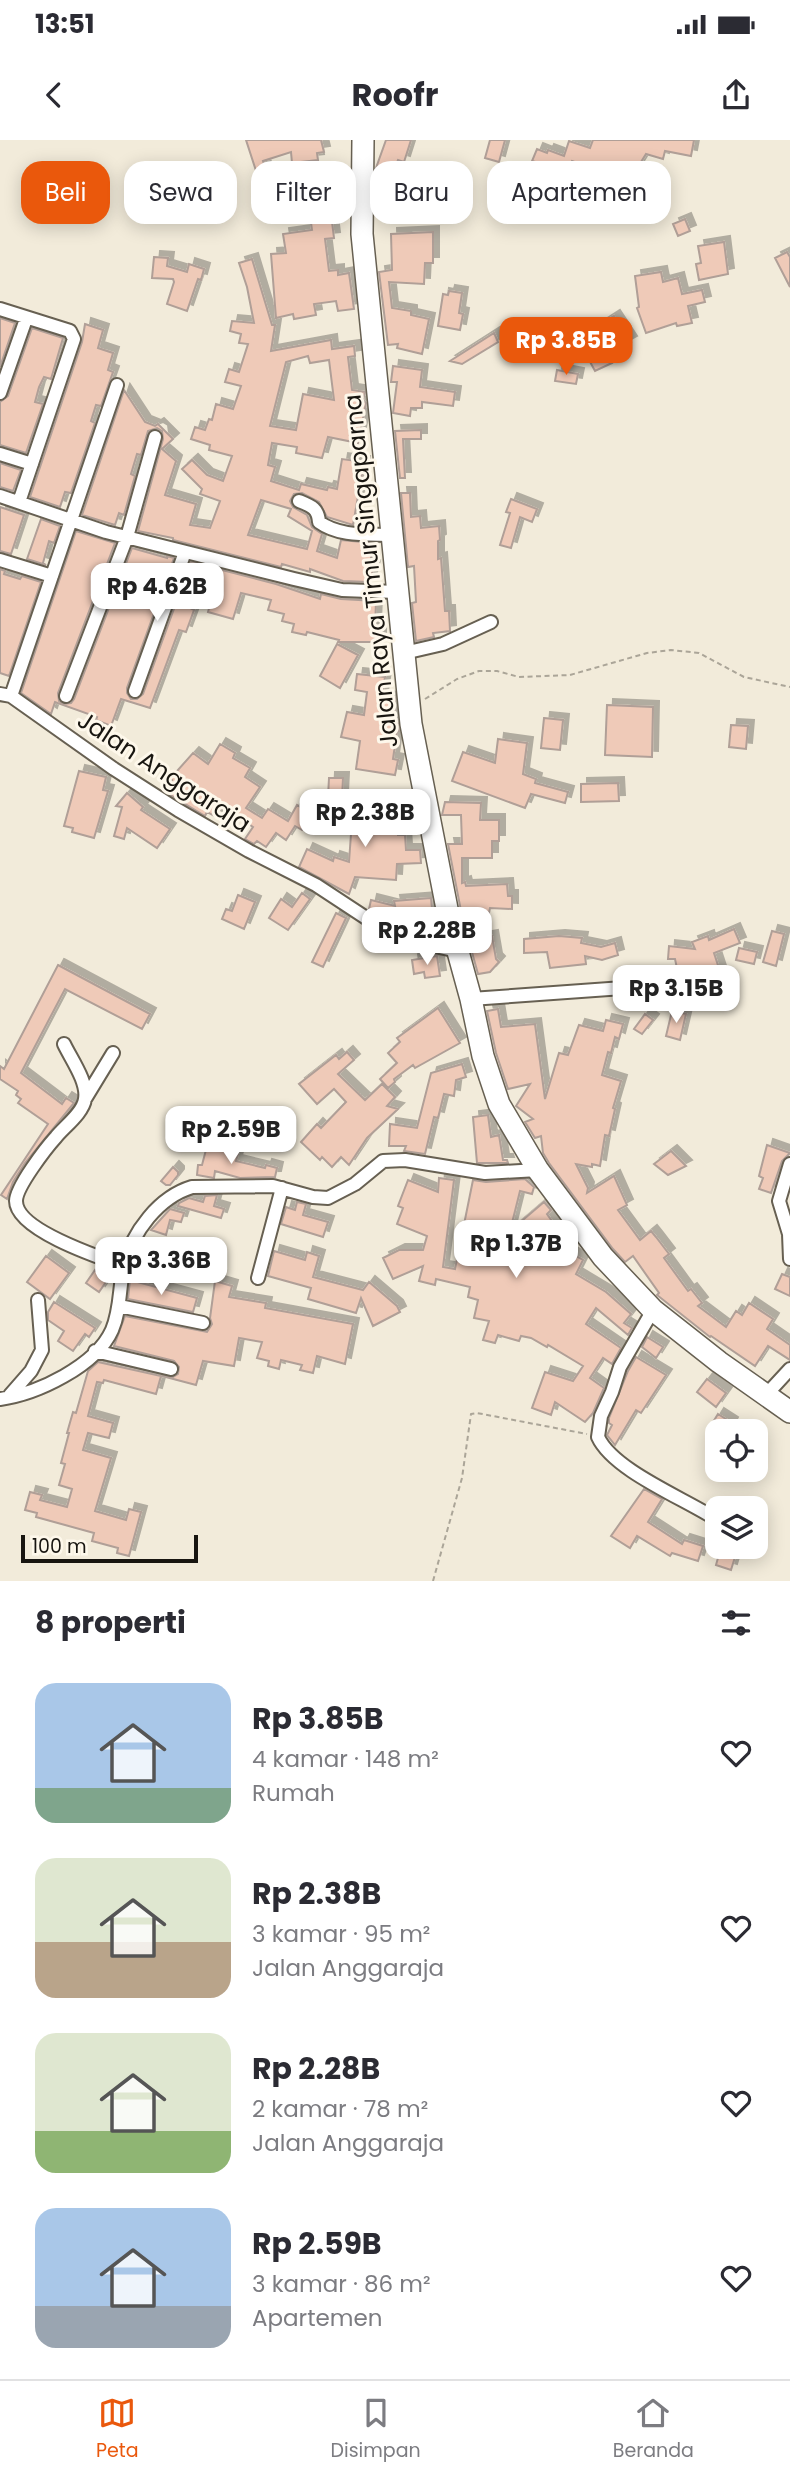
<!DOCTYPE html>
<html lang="id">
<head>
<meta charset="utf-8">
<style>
	:root { --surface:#fff; --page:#f7f7f7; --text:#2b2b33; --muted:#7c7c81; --line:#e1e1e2; --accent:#ea580c }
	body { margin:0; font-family:Poppins,sans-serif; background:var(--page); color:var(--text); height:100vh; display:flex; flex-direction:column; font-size:26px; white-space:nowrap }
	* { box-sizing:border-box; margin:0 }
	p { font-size:23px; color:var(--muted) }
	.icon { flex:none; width:38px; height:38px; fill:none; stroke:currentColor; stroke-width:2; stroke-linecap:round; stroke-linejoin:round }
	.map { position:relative; height:1441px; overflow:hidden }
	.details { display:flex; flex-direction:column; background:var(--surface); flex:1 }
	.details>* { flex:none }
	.guide { position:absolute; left:21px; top:21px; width:749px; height:63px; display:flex; gap:14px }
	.tools { position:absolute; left:705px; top:1279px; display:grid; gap:14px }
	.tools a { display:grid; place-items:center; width:63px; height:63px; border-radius:14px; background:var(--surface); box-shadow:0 4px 18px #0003; font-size:35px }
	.scale { position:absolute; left:21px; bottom:18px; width:177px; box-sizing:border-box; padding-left:7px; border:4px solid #181510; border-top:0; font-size:19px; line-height:24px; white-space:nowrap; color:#181510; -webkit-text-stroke:5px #fef8eb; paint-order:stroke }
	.price { position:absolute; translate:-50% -60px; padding:0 16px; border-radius:14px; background:#fff; color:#222; font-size:23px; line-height:46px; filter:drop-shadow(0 2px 4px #0008) }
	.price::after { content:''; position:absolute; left:50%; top:42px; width:21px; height:16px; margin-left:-10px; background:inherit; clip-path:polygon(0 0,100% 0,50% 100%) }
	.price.current { background:var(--accent); color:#fff }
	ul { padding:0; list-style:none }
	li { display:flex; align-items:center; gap:21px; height:175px; padding:0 35px }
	li span { display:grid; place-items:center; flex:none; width:196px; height:140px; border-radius:21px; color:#555 }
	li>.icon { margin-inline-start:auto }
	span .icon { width:84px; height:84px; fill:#fffc; stroke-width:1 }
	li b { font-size:30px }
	h2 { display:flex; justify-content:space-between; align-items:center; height:84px; padding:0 35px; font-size:30px }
	.pill { padding:0 24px; border-radius:21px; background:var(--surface); box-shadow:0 4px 18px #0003; font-size:24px; line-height:63px }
	.pill.current { background:var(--accent); color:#fff }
	.status { display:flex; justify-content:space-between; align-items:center; height:49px; padding:0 35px; background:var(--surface); direction:ltr }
	.status svg { height:19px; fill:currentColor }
	header { display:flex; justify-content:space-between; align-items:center; height:91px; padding:0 35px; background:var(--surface); font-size:32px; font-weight:700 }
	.menu { display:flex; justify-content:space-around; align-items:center; height:98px; border-top:2px solid var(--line); background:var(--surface); font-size:19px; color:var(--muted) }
	.menu a { display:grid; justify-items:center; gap:4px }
	.menu .current { color:var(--accent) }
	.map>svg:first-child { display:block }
</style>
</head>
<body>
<div class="status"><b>13:51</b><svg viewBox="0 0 49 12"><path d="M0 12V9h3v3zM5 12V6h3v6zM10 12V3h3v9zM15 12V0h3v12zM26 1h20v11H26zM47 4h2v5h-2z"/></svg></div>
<header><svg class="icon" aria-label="back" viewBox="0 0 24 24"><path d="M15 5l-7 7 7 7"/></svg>Roofr<svg class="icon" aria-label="share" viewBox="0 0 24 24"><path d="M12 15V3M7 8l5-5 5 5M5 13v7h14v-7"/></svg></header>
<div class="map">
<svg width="790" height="1441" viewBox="0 0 790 1441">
	<defs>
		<filter id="shadow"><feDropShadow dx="6" dy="-6" stdDeviation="0" flood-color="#0004"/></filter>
	</defs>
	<rect width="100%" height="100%" fill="#f2ebda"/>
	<path fill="#efcab8" stroke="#b09f97" stroke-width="2" fill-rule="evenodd" filter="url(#shadow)" d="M246,0h75l3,12 -7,1 1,7 -26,3 -1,-11 -28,9 5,16 -9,3z
		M386,0h25l-7,22 -6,-2 -9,23 -13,-4v-11z
		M490,0h15l-6,22 -14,-4z
		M593,0h101l-3,16 -26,-5 -2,8 -17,-5 -15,24 -25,-15 -4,9 -30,-11 -10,20 -11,-6 2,-2 -12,-5 1,-4 -10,-3 5,-12 10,4 1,-3 16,6 5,-15 21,7z
		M685,79l5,12 -12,5 -5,-12z
		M332,82l2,16 -9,1 4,32 9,-1v5l11,-2 5,36 -16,2 -2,-10 -22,3 2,11 -22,4 -1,-5 -17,4 -5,-64 15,-1 -3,-19 29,-4 -1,-7z
		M433,92v31h-8l-1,21 -35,-2 3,26 19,3v4l18,4 -7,35 -25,-6 1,-4 -10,1 -9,-73 13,-2 -1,-36z
		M724,102l4,32 -29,6 -3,-16 5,-1 -3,-17z
		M787,112l3,5v30l-15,-29z
		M154,117l14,1 -1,8 20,6 2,-8 15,5 -3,11 -3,-1 -11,32 -20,-7 7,-22 -1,-3 -21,-1z
		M252,119l20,66h3l-4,26 60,-11 1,9 22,-3 1,10 -7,1 4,33 13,2 -2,8 3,3 -8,40 -30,-6 -6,21 -26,-5 1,-6 -25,-4 -4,22 7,2 -4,14 28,9 2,-6 26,6 1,-3 9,2 5,-30 22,3 -11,63 -26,-8 -8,-15 -17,-9 -8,1 -4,7 3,6 14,8 5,12 10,7 -5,17 20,7 4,-18 32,3 -3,22 4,1 -4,16 -27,-1 -33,-12v3l-28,-8 -1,3 -108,-27v-2l-35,-7 25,-92 -1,-8 -5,-3 -9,3 -7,24 -4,-1 -6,20 4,2 -11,39 -5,-2 -4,12 -33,-10 42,-125 21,32 10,4 3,-2 15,15 -11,10 14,12 -11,34 31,9 -6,21 20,3 10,-27 -20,-7 2,-5 -20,-20 10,-9 15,15 16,6 9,-25 -23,-6 1,-5 -19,-6 4,-12 10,3 4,-11 3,1 4,-16 17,5 8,-23 -16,-4 4,-13 10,3 9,-28 -9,-1 2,-9 -11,-3 2,-10 22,2 -7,-36 -8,-24zM308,216l2,7 19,-3 5,40 -31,-6 -7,36 -26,-4 16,-64zM261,360l30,9 -3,7 24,15 -5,18 -59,-14z
		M661,132l2,10 15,-4 4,16 20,-4 3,12 -17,4 4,17 -15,3 -1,-3 -30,10 -9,-25 2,-1 -4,-31z
		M449,151l13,2 -3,20 4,1 -3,16 -22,-4 5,-32 5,1z
		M614,176l17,26 -24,13 5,8 -17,8 -6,-11 13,-7 -13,-21z
		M0,178l15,5 -15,44z
		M85,184l18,6 -5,18 15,5 -5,17 5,2 -12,34 -5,-1 -5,16 4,2 -24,70 -6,-1 -5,15 -30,-10 52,-155z
		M32,188l31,10 -12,41 -7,-2 -5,10 -4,15 8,2 -17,49 -26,-8v-43l8,-6z
		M494,193l4,9 -36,22 -12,-3z
		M393,226l29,4 -2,17 35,5 -2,14 -31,-4v6h-11l-1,8 -17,-3 4,-31h-6z
		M557,230l21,4 -2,10 -21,-3z
		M421,290v9h-18l2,39h-5l-5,-47z
		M0,323l21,7 -8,21 -13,-4z
		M401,353h9l1,24 9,-1 1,12 18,-2 1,14 -2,1v18l3,-1 4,53h4l1,20 -17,2 1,4 -18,4 -4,-38 4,-1 -2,-36 -6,1z
		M511,359l26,10 -5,13 -12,-5 -9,31 -11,-3 10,-32 -4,-1z
		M0,367l24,8 -13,39 -11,-3z
		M41,379l19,7 -6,17 -5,-2 -6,22 3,2 -19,-6z
		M76,391l39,12 -57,150 1,8 5,3 7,-1 3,-4 58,-151 35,10v-2l7,2 -47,130v5l4,6h6l6,-5 48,-132 85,22 44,15 1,-5 20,5 35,2 -1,28h5v13h-42l1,-2 -32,-8 -1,3 -14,-3 2,-8 -12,-3 2,-7 -16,-4 3,-10 -30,-7 -8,26 -25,-7 5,-17 -18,-5 -5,18 4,2 -8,22 -7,-2 -29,78 -29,-9 -10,27 -15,-6 1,-3 -42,-15 -4,12 -30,-21z
		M0,429l5,2 -1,3 16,5 2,-3 19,6 -32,94 -9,-3z
		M337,504l21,11 -18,33 -20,-12z
		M357,534l28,3 -3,20 13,1 -1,22h3l2,11h-2l-4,28 5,1 -3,15 -39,-6 4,-28 -19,-4 6,-25 17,3 3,-23 -12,-2z
		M607,565l46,2 -1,50 -47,-2z
		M544,578l19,2 -3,30 -19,-2z
		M731,585l17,1 -2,23 -17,-2z
		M498,599l29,4 -4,31 13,5 -1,4 33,9 -3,11 -34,-9 -6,14 -73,-27 11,-29 32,11z
		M220,604l15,9 -2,5 17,10 -5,9 15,10 -14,21 16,10 6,-9 20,12 9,-16 15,9 -10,16 -7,-4 -9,14 -10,-7 -10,14 -9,-6 -3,3 -9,-5 8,-12 -31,-21 -6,11 -9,-5 -2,4 -41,-25 8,-11 -2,-1 23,-26 15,11z
		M79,631l27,6 -3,13 5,1 -14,47 -22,-6 1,-4 -9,-2z
		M329,638h14l-1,20 -14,-1z
		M618,643l1,18 -38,1v-18z
		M127,653l16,14 -2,3 29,19 -13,19 -30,-20 -3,11 -10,-3 8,-29 -6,-1z
		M347,656l12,1 -1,7 32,-1v13h8v19h7l1,15h14l1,13 -24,1 -1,16 -41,-3 -6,17 -50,-27 8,-18 26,12 1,-4 15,5 2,-28 -1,-24 -4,-1z
		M445,662l36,1 -1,17h19v21h-7v17h-30v25l3,-1 1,4 41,-2 1,12h4v13l-22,-1 -1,5 -16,-1 8,26 11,-2 4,23 3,3 -9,10 -12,2 -16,-58 -14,-72h14l-1,-29h-19z
		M302,753l8,6 -22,31 -19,-12 12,-19 11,8z
		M238,755l17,7 -11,27 -22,-10 4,-10 6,2z
		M431,758l3,34h-12l-1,2 -28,-9 -24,-16 2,-9 24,6 -1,-5z
		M336,773l10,5 -23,49 -11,-5z
		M734,789l6,14 -26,10 17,52 -21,-5 -1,2 -9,-3 -1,3 -11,-3 3,-9 -9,1 11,-4 2,-8 -5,-6h-12l-3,-14h-7l1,-13 26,3 -3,-7 16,-6 1,4z
		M772,791l12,3 -8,32 -13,-4z
		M559,796l23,2 -1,5 20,4 14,-4 3,12 -16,5 -17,-4 1,8 -36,4 -3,-16 -23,1v-14z
		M739,808l18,4 -3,12 -18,-4z
		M437,816l3,20 -15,2 -1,-6 -10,2 -2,-14z
		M58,825l92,49 -8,15 -77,-40 -44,84 41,31 4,-6 8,5 -49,60 -12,19 -6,17 -6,-4 47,-71 -30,-21 3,-4 -5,-4 2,-4 -18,-12v-13l4,3z
		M438,868l22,35 -45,25 -2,-3 -19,14 1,3 -7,6 -8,-9 17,-16 -9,-10 12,-11 -3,-4z
		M498,869l3,18 34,-3 10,75 14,-46 9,2 11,-30 24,6 3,-11 17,4 -4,15 -4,-2 -4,16 -3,-1 -6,23 19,6 -8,27 2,1 -6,27 -4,-1 -5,31 -8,-2v3l-16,-3 12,24 -1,5 27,-17 13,29 -9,5 22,30 11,-9 5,6 13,17 -5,4 24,33 3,-2 11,14 -4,3 28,21 10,-16 6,4 7,-12 24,16 -6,10 23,16v15l-22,-14 -13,20 -44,-30 -1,1 -53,-42 2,-2 -26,-37 -8,6 -12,-13 -64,-86 -6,-10 -2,-17 -6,2 -10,-16 8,-3 -17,-13 14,-22 -22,5 -12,-36 -9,-42z
		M672,871l14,3 -6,26 -14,-4z
		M645,874l8,6 -11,14 -8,-5z
		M347,912l7,8 -16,14 27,26 17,-16 13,13 -8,9 11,3 -31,29 -18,27 -8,-8 -9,10 -10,-10 -2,3 -19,-18 16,-18 4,4 25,-26 -12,-13 -17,15 -18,-20 37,-29 3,4z
		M462,924l4,13 -10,3 -2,16 -10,-2 -6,24 -4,-1 -9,37 -21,-3 2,-5h-17l1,-22 27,4 14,-55z
		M488,975l3,22 8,-2 4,25h4l1,3h-31l-4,-46z
		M767,1005l23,8 -8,8 -11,32 -12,-4 4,-11 -4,-2z
		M207,1006l31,8 -2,7 29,7 1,-3 11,3 -2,9 -35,1 -25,-7 -1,7 -17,-3 1,-10h4z
		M671,1011l15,15 -18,9 -14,-11z
		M173,1027l5,5v3l-8,10h-4l-5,-4z
		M439,1038l15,2 -11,87 12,2 18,-89 13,2 39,-3 9,8 -2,7 -12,-3 -10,40 34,-29 7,8 -4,4 25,35 -3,3 14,8 -7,14 30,18 25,22 -7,9 8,5 -4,7 -32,-27 -10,16 35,24 -9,16 -9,-6 -13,20 14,10 -11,25 -8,9 -30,-20 -4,13 -19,-7 13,-36 28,9 10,-15 -35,-21 -1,2 -16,-9 -10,-2 -2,5 -21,-6 -3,8 -12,-3 6,-19 -15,-3 4,-18 -10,-3 2,-10 -34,-8 -1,6 -16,-4 4,-15 -30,13 -10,-21 16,-8h24l4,-14 -30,-12 6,-16 -5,-2 10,-26 30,12z
		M217,1055l-3,11 10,3 -3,9 -43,-12 1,-3 10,-5 14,4 2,-6z
		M297,1062l9,2 -3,11 25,7 -5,15 -42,-13 5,-17 9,3z
		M170,1069l14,4 -3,9 -11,-2 -4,15 -15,-5z
		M274,1111l31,9 2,-8 12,4 -6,21 50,13 6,-8 28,24 3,6 -27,14 -12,-28 -5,15 -48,-14 3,-11 -43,-12z
		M46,1116l23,17 -19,26 -23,-17z
		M95,1130l13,9 -9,13 -13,-9z
		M782,1134l8,3v19l-15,-7z
		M130,1140l67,18 -4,14 -65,-13z
		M215,1141l17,5 -3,11 37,6 -1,5 88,16 -8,40 -28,-8 -4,17 -13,-3 2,-5 -21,-5 -2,9 -11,-3 1,-5 -12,-3 5,-16 -23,-4 -5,28 -31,-5 -7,24 -34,-9 11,1 5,-3 1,-7 -5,-6 -60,-15 11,-30 82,16 5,-8 -2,-6z
		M54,1162l41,26 -6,9 -4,-3 -12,17 -15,-10 6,-10 -16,-11v-8z
		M647,1197l16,10 -7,11 -14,-11z
		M636,1217l30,18 -25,38 -5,-3 -21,35 -8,-10 5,-10 -3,-2v-5l19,-47z
		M98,1222l63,14 -5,18 -52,-14 -1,3 -6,-1 -9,34 25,7 -4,15 -21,-5 -5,17 28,8 -16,53 31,9 3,-11 12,3 -12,44 -12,-3 1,-5 -26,-7 2,-8 -58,-16 1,-4 -12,-3 5,-18 12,3 -2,5 27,7 5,-18 -13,-4 6,-21 -4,-1 8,-30h-2l6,-21 3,1 12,-42z
		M707,1239l19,14 -10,14 -19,-15z
		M718,1274l14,9 -5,9h-20z
		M644,1349l18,10 -14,23 34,22 2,-4 19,6 -5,15 -26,-8 -2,3 -33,-20 -7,12 -19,-12z
		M721,1407h17l-7,23 -15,-5z"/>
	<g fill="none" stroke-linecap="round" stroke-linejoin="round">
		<g stroke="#676052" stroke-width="16">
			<path id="minor" d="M0,169l70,22 4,8 -55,163
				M0,253l26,-74
				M0,314l32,10
				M0,356l106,36 188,47 48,11 55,2
				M299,361c12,5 19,7 20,21 21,15 48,12 73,13
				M0,420l52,16
				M404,513l39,-9 48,-22
				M135,551l50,-139
				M0,554l11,2 103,73 64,41 71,41 67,34 73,48 27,9 42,9
				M11,556l106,-311
				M66,556l61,-159 28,-100
				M471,859l180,-13 36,-5
				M64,904c7,15 24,38 21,55 -2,14 -21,28 -29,38 -10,11 -40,50 -40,64 0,29 85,57 108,65
				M85,959l28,-46
				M790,1024l-11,37 10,33 1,25
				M258,1138l24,-90
				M119,1166l84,17
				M653,1170l-33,57 -8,25 -11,24 -3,21c15,33 85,61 116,81
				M95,1211l76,18
				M10,1255l21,-24 11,-21 -4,-50
				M766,1255l24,-26
				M0,1259c37,-5 96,-33 112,-69 9,-21 7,-43 12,-64 8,-34 35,-69 68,-79l81,-1 40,11 15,1 27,-14 28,-23 22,-1 80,13 53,-3"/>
		</g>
		<g stroke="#676052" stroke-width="24">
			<path id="primary" d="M363,0l-1,94 49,490 38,195 22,80 12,57 16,48 39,66 65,87 50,53 66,52 71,50"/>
		</g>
		<path stroke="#aba598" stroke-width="2" stroke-dasharray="5 3.5" stroke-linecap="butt" d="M425,559l32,-20 22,-8h18l22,6 51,-2 77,-22 24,-3 28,3 45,24 46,10
			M433,1441l29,-103 9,-64 6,-1 110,21"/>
		<use href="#minor" stroke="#fff" stroke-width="12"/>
		<use href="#primary" stroke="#fff" stroke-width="21"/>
	</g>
	<g text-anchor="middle" stroke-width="6" stroke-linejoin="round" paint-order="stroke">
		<g font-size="24" fill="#181510" stroke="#fef8eb">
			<text transform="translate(371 431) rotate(-96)" y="8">Jalan Raya Timur Singaparna</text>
			<text transform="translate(164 632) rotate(33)" y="8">Jalan Anggaraja</text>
		</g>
	</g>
</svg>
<div class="tools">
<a><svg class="icon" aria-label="locate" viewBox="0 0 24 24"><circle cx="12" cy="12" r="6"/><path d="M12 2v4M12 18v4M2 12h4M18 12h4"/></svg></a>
<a><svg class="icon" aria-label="layers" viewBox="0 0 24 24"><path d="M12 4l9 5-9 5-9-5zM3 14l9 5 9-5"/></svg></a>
</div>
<div class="scale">100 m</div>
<b class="price current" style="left:566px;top:237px">Rp 3.85B</b>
<b class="price" style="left:157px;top:483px">Rp 4.62B</b>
<b class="price" style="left:365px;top:709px">Rp 2.38B</b>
<b class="price" style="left:427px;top:827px">Rp 2.28B</b>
<b class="price" style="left:676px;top:885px">Rp 3.15B</b>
<b class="price" style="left:231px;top:1026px">Rp 2.59B</b>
<b class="price" style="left:516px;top:1140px">Rp 1.37B</b>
<b class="price" style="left:161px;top:1157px">Rp 3.36B</b>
<div class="guide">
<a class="pill current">Beli</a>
<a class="pill">Sewa</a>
<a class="pill">Filter</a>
<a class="pill">Baru</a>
<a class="pill">Apartemen</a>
</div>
</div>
<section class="details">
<h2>8 properti<svg class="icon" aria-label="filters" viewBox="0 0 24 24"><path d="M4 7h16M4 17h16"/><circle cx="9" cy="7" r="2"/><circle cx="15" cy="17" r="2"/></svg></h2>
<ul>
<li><span style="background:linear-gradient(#a9c7e8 75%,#7fa58c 0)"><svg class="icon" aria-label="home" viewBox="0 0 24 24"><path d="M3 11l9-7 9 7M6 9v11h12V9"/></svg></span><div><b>Rp 3.85B</b><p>4 kamar · 148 m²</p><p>Rumah</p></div><svg class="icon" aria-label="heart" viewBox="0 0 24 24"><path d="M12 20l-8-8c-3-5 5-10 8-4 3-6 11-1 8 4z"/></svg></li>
<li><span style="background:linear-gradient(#dfe7d0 60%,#b9a48a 0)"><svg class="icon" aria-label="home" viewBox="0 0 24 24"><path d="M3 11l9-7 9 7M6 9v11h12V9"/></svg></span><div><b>Rp 2.38B</b><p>3 kamar · 95 m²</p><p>Jalan Anggaraja</p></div><svg class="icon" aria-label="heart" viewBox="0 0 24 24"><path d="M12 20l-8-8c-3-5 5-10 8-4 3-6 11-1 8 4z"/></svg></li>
<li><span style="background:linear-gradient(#dfe7d0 70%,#8fb573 0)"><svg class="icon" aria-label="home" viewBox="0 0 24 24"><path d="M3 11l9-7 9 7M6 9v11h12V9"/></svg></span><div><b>Rp 2.28B</b><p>2 kamar · 78 m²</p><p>Jalan Anggaraja</p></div><svg class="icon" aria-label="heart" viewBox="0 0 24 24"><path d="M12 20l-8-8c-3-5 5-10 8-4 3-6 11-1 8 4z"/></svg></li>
<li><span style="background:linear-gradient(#a9c7e8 70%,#9aa5b1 0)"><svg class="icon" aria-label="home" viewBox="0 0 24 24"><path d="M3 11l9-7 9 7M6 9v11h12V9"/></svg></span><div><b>Rp 2.59B</b><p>3 kamar · 86 m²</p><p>Apartemen</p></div><svg class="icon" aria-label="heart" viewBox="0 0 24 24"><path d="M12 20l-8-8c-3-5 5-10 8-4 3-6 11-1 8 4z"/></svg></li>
</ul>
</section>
<nav class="menu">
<a class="current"><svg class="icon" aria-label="map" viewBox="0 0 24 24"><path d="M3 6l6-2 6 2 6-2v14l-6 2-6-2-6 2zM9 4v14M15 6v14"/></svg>Peta</a>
<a><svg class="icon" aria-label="saved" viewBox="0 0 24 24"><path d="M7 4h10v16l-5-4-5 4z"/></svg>Disimpan</a>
<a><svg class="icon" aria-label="home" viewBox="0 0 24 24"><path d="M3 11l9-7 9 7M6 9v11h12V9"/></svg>Beranda</a>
</nav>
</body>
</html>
